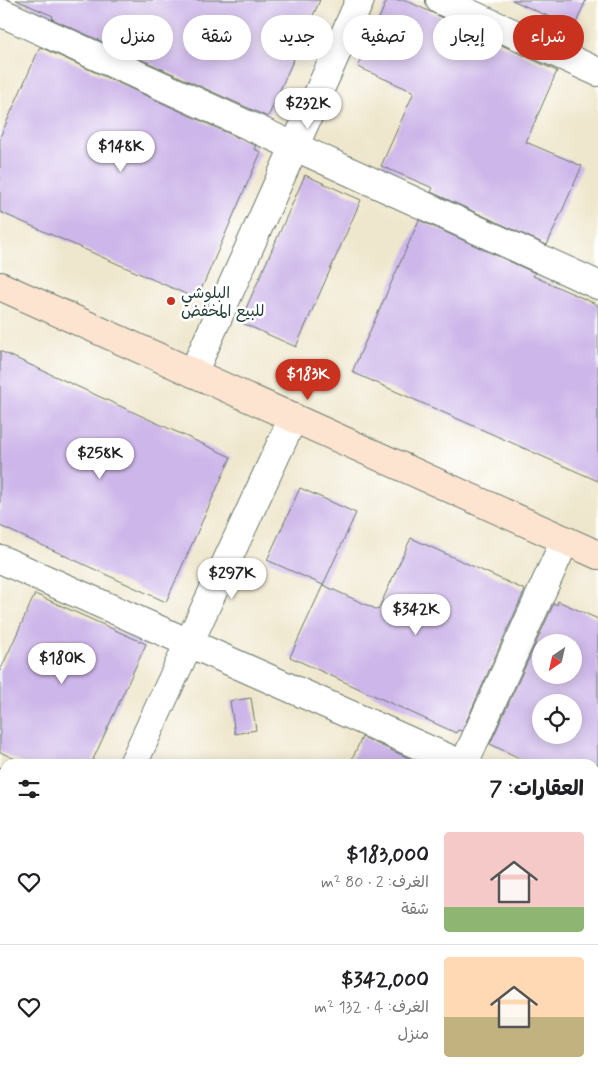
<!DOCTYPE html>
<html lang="ar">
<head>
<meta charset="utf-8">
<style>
	:root { --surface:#fff; --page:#f2f2f2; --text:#202124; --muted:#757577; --line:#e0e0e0; --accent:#c8321e }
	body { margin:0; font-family:Mynerve,"Playpen Sans Arabic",sans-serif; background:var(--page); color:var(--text); direction:rtl; height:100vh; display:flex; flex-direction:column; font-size:19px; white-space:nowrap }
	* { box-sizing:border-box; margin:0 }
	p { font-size:16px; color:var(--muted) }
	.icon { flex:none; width:28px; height:28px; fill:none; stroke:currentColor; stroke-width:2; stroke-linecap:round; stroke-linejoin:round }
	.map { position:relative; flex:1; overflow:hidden; direction:ltr }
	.panel { position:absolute; left:0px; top:759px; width:599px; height:321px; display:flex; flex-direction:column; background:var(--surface); border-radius:15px 15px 0 0; box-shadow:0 2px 12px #0003; direction:rtl }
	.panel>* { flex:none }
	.top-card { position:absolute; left:15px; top:15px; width:569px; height:45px; direction:rtl; display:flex; gap:10px }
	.needle { width:32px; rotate:214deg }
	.controls { position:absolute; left:532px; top:634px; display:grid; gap:10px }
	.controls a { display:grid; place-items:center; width:50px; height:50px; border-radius:50%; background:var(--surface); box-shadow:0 2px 12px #0003; font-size:25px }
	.price { position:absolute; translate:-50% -42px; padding:0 11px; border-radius:18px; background:#fff; color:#222; font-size:16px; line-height:32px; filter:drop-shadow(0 1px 2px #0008) }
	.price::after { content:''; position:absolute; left:50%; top:30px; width:15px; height:11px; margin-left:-8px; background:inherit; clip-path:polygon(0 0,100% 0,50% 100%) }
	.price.on { background:var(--accent); color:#fff }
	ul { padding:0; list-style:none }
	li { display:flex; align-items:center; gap:15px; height:125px; padding:0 15px }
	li+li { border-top:1px solid var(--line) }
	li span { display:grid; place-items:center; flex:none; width:140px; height:100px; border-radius:5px; color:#555 }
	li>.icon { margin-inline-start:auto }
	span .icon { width:60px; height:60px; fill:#fffc; stroke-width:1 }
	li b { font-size:21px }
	h2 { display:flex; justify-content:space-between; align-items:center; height:60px; padding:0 15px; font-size:21px }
	.tag { padding:0 18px; border-radius:22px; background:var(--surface); box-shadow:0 2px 12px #0003; font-size:18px; line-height:45px }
	.tag.on { background:var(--accent); color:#fff }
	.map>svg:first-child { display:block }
</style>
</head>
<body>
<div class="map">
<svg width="598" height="1079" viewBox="0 0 598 1079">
	<rect width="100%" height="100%" fill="#fff"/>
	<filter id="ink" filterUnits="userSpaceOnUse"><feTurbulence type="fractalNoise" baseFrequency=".02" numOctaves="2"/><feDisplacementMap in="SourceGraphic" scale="10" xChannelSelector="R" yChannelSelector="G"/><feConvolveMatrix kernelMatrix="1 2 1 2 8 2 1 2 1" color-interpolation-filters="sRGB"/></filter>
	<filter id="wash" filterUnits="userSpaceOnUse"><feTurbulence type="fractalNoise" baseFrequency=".0096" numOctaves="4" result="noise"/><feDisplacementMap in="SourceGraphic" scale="20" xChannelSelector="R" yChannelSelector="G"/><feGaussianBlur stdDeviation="1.12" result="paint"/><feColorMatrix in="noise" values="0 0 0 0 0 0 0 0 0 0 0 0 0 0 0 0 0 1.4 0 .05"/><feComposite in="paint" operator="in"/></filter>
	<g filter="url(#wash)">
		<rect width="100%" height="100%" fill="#efe7cd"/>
		<g id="blocks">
			<path fill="#cdb6e9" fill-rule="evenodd" d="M16,0h304l-52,117 -216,-98 1,-3z
				M387,0h18l152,71 -31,71 56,24 -35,79 -116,-53 2,-4 -52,-22 33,-74 -56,-25z
				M512,0h74l-12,28z
				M40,47l216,99 -2,3 7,3 -64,147 -197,-87v-75z
				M305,175l56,25 -65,147 -56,-25z
				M419,220l116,53 -2,3 65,29v176l-246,-109z
				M0,351l231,106 -65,145 -166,-76z
				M300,488l56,25 -33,72 -56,-25z
				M411,538l114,52 -63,141 -4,-1 -2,3 -166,-76 33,-72 55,25z
				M35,594l111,50 -55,120h-65l-26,-12v-81z
				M558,601l40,18v145h-66l-42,-20 64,-141 3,2zM541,642h33v33h-33zM541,702h33v33h-33z
				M251,698l5,32 -21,4 -5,-33z
				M362,737l60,27h-72z"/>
		</g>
	</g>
	<g filter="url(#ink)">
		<use href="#blocks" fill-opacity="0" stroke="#68786a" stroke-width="1"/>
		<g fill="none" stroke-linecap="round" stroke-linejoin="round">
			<g stroke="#68786a" stroke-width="30">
				<path id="street" d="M440,0l158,72
					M0,12l598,273
					M193,373l167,-373
					M0,559l461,205
					M133,764l160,-346
					M464,764l101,-224
					M0,782l5,2
					M594,825l4,2
					M0,1001l5,2
					M594,1039l4,2
					M0,1051l5,-10
					M170,1075l9,4
					M315,1079l2,-4"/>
			</g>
			<g stroke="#68786a" stroke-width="30">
				<path id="secondary" d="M0,286l598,269"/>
			</g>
			<use href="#street" stroke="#fff" stroke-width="28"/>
			<use href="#secondary" stroke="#fde4d1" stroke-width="28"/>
		</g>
	</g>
	<circle fill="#c8321e" stroke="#fff" stroke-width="2" cx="171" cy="301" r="5"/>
	<g text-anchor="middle" stroke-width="5" stroke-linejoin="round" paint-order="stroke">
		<g font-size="16" fill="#1f3d34" stroke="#fff" text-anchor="start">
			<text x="181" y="298">البلوشي<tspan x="181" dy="18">للبيع المخفض</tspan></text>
		</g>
	</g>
</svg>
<div class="controls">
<a><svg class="needle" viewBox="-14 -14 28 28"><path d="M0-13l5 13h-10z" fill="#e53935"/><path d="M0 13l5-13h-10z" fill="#757577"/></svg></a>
<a><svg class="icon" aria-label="locate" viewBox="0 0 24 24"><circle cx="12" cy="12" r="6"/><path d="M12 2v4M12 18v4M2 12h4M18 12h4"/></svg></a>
</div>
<b class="price" style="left:308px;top:130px">$232K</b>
<b class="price" style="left:121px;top:173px">$148K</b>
<b class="price on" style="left:308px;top:401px">$183K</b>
<b class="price" style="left:100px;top:480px">$258K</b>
<b class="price" style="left:232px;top:600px">$297K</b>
<b class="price" style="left:416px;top:636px">$342K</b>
<b class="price" style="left:62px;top:685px">$180K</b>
<div class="top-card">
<a class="tag on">شراء</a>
<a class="tag">إيجار</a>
<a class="tag">تصفية</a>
<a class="tag">جديد</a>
<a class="tag">شقة</a>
<a class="tag">منزل</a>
</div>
<section class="panel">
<h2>العقارات: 7<svg class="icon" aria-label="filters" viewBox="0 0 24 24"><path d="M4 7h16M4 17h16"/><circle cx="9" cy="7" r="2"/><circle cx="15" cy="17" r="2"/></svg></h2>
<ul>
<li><span style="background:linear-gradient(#f6c9c9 75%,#8fb573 0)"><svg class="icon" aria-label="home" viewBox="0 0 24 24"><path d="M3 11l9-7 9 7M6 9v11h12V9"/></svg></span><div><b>$183,000</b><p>الغرف: 2 · 80 m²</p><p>شقة</p></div><svg class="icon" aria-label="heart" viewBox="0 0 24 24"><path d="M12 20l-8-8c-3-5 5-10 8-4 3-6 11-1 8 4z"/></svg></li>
<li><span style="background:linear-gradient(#ffd9b3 60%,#c2b280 0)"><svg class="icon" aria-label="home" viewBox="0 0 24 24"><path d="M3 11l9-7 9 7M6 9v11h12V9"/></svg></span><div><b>$342,000</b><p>الغرف: 4 · 132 m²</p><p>منزل</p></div><svg class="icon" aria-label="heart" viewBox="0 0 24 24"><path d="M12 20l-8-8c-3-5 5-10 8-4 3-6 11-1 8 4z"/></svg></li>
</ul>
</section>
</div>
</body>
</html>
